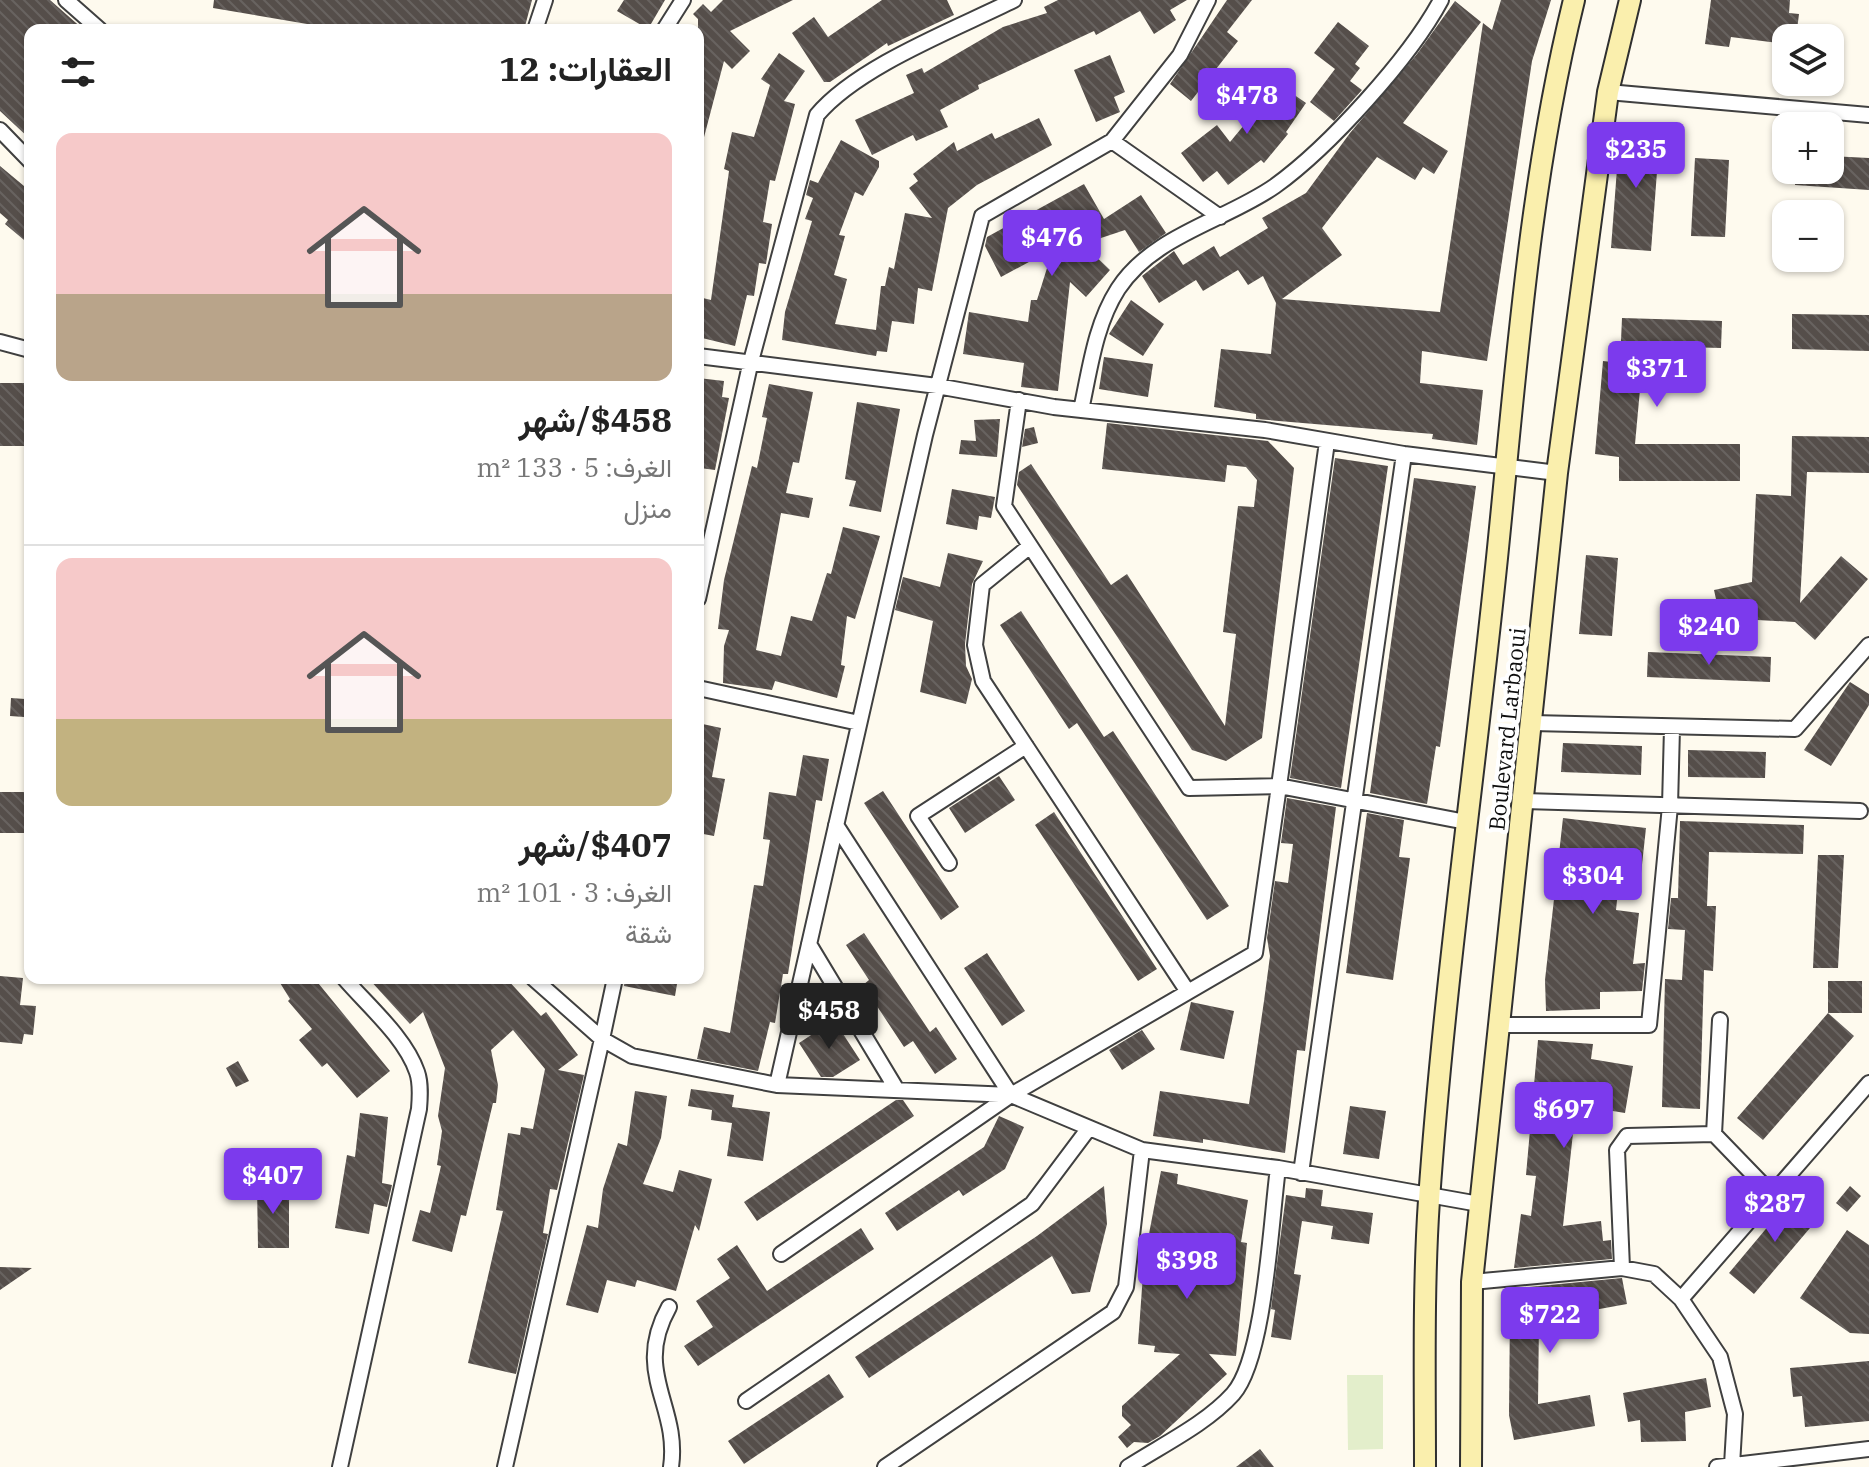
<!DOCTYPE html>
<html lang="ar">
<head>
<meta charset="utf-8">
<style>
	:root { --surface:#fff; --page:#f2f2f2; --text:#222; --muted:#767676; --line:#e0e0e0; --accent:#7c3aed }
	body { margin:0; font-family:"IBM Plex Serif",Vazirmatn,serif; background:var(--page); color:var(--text); direction:rtl; height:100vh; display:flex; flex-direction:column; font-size:30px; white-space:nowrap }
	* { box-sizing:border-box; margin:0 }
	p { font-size:26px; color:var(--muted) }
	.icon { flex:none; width:44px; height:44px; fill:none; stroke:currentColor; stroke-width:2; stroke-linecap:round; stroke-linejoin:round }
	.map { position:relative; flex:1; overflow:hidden; direction:ltr }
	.drawer { position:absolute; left:24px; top:24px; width:680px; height:960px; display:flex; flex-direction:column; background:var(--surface); border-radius:16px; box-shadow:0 2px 6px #0004; direction:rtl }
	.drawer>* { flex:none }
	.fabs { position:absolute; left:1772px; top:24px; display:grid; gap:16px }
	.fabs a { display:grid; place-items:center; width:72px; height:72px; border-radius:16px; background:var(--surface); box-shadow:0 2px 6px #0004; font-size:40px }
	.price { position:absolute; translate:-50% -68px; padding:0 18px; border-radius:8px; background:var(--accent); color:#fff; font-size:26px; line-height:52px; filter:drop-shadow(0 2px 4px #0008) }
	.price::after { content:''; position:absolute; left:50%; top:48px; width:24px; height:18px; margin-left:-12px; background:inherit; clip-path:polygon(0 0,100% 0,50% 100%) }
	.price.selected { background:#222; color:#fff }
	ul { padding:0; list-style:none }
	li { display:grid; align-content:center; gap:16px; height:424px; padding:0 32px }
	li+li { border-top:2px solid var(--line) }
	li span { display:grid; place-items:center; height:248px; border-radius:16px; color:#555 }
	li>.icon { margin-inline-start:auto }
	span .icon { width:144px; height:144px; fill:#fffc; stroke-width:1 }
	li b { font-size:34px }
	h2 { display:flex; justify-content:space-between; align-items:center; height:96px; padding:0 32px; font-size:34px }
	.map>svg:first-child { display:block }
</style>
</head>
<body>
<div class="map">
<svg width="1869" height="1467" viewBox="0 0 1869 1467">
	<defs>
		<pattern id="building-back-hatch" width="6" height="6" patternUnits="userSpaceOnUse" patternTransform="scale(2)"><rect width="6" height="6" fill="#554e4a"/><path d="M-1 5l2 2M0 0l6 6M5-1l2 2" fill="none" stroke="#686360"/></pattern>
	</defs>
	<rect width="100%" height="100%" fill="#fefaee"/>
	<path fill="#e3eecb" d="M1347,1375h36v74l-35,1z"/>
	<path fill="url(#building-back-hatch)" d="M0,0h50l34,30h-54v109l-30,-28z
		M214,0h318l-8,30h-212l1,-5 -100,-17z
		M624,0h41l-17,29 -31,-18z
		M723,0h70l-63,31 20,20 -18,18 -8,-8 -21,80h-5v-122l-5,-5 10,-10 8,8z
		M882,0h65l7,15 -66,31 -1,-3 -57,39h-6l-32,-49 22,-16 14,20z
		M1058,0h129l-17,10 6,10 -22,14 -14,-23 -44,24 -2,-4 -116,54 1,4 -39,21 8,17 -32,14 -3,-6 -41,20 -17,-35 59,-27 -8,-18 16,-7 2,5 79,-46 44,-14 -3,-6z
		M1227,0h25l-25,32 11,9 -47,60 -21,-17z
		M1501,0h50l-19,61 -45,300 -65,-10 -2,32 63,7 -6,55 -45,-6 1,-5 -177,-15v-5l-42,-7 7,-58 50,5 5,-51 -13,-27 -15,9 -10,-15 -35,21 -7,-11 -37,23 -17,-27 32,-25 9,14 31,-19 6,11 48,-29 -6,-10 44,-25 44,-60 67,-79 38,-53 26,21 -78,101 45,28 -14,23 -11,-7 -8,13 -38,-23 -55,71 20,27 -60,44 158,13 43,-289 9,7z
		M1711,0h79l-1,13 10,1 -3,24h-10v6l-55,-7 -2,10 -24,-3z
		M1338,22l31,24 -14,18 5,4 -10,13 12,9 -28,31 -24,-19 25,-33 -21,-16z
		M779,53l26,18 -21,30 11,3 -20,77 -5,-1 -7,42 9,2 -6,40 -7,-1 -5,33 -7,-1 -12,51 -37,-9v-19l5,-20 8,2 18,-129 -5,-2 8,-37 22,5 16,-52 -9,-6z
		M1110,55l15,37 -11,5 6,15 -24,10 -22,-52z
		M1268,77l38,26 -20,29 2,2 -24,29 -3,-3 -33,25 -11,-14 -14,11 -22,-29 36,-28 13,17 29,-35 -8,-6z
		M1039,118l13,27 -75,40 -29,23 -16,83 -14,-3 -4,36 -22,-3 -5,31 -10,-1 -1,5 -94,-16 3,-28 27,-91 -7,-2 8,-21 -7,-3 4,-15 8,3 23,-43 38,21v6l-16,29 -8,-4 -16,43 6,1 -11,39 13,4 -12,45 41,6 5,-44h4l4,-19 5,2 11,-56 27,5 -23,-30 9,-7 -5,-7 41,-32 3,9 35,-18 3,6z
		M1620,129l40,3 -9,119 -40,-3z
		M1830,156l39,2v32l-74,-5 1,-15h34z
		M1695,158l34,2 -4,77 -34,-1z
		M0,166l30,25v54l-25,-21 3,-4 -8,-7z
		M1084,184l20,35 37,-24 25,38 -27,19 -14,-22 -42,14 27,26 -24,27 -16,-15 -12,109 -37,-4 3,-24 -61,-9 6,-42 59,10 3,-22h6l16,-51 -52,28 -16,-31 2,-9z
		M1131,300l33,24 -21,32 -34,-22z
		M1792,314l77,1v36l-77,-2z
		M1622,318l100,3 -1,27 -77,-2 -9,98h105v37h-121v-24l-24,-3 8,-93 17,2z
		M1104,357l49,7 -5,33 -49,-8z
		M698,378l26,3 -2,16 7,1 -14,72 -15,-2 2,-10h-4z
		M0,383h30v63h-30z
		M769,384l44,8 -14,71 -6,-1 -7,31 27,5 -4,20 -28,-5 -25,137 25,6 10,-40 21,5 15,-48 4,1 12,-47 37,9 -25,83 -8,-3 -6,49 4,1 -8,32 -62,-17 -3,9 -49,-7 1,-37 5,-16 -11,-1 6,-49 28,-114 5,2 10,-50 -5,-1z
		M857,402l43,7 -19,103 -32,-6 7,-25 -11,-2z
		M1000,419l-3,38 -38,-3 2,-14 15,1 -2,-21z
		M1107,423l161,18 26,27 -32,270 -36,23 -34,-11 -175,-265 2,-13 12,-8 80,121 16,-11 98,152 11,-92 -13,-2 15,-126 16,1 3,-27 -11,-13 -19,-2 -2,17 -123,-13z
		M1034,427l4,16 -16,4 3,-18z
		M1792,436l77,1v36l-62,-1 -7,131 41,-47 27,23 -53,61 -20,-18 -38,-2v-15l-38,8 -5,-23 38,-8 4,-88 35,2z
		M1335,458l53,8 -47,322 -51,-10z
		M1414,478l62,8 -36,261 -4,-1 -9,58 -57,-11z
		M952,489l43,8 -4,21 -12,-2 -2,14 -31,-6z
		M948,553l35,8 -11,23 -7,60 1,22 6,13 -6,25 -46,-12 13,-71 -38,-11 8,-33 37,10z
		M1586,555l32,3 -6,78 -33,-2z
		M1021,611l83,126 9,-6 116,175 -22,14 -130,-197 -8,6 -69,-104z
		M1648,652l123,5 -1,25 -123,-5z
		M1850,682l19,12v11l-38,61 -27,-16z
		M11,698l14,1 -1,18 -14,-1z
		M698,723l23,5 -9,49 13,2 -11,57 -16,-3z
		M1563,743l79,3 -1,29 -80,-3z
		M1688,750l78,2 -1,26 -77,-1z
		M803,755l26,4 -7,42 -6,-1 -28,174h-5l-8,49 -5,-1 -12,49 -61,-12 7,-32 26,6 24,-148 9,1 7,-46 -7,-1 6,-47 27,4z
		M999,776l16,24 -50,33 -16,-25z
		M883,791l76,116 -18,13 -77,-117z
		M0,792h30v41h-30z
		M1287,798l49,9 -31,244 -8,-1 -12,103 -82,-14v4l-50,-7 7,-45 89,13 15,-103 6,-45 -3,-18 8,-57 13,2 5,-39 -12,-1z
		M1054,812l103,157 -19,12 -103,-156z
		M1367,813l37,7 -5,37 11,1 -17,122 -47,-7z
		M1563,818l83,10 -6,55 -21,-2 -3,29 23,3 -6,51 12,-1 -3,28 -42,1v17l-54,2 -1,-31z
		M1680,821l124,4 -1,29 -94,-2 -2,54h9l-3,65 -9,-1 -4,139 -38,-2 3,-128 17,1 3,-50 -17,-1 3,-31h7z
		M1818,855h26l-6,113h-25z
		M864,933l66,99 6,-5 21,32 -22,15 -22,-33 -9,6 -41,-62 6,-5 -23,-35z
		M987,953l38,58 -23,15 -38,-58z
		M0,976l23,2 -3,27 16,1 -3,29 -9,-1 -2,10 -22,-2z
		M277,978h37l76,93 -33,27 -30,-35 -5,4 -23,-27 13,-11 -24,-28 2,-2z
		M368,978h138l35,38 5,-4 32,43 -20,15 26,5 -27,115 -7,-1 -7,44 5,1 -32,140 -48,-11 35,-152 -7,-1 12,-77 12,2 1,-8 12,2 12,-60 -32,-39 -22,20 7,35 -2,18h-3l-27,113 -5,-1 -9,37 -40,-11 8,-31 10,3 11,-47 -4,-1 5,-34 -4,-15 7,-48 -22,-56 -13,12z
		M625,978h53l-3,18 -51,-10z
		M1828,981h34v32h-34z
		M1191,1002l43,9 -10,48 -44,-9z
		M1828,1013l26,23 -91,104 -26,-22z
		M834,1020l26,40 -27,17h-12l-22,-34z
		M1142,1030l13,19 -33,21 -13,-20z
		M1538,1040l55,4 -2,15 42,7 -8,47 -49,-8 -13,121 38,-5 2,20 8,-1 1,19 -98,9 7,-54 10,2 5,-40 -10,-1z
		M238,1061l11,20 -13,6 -10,-19z
		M691,1089l43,6 -2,12 38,5 -7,49 -36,-5 5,-33 -21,-3 1,-10 -24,-4z
		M635,1091l32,5 -6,42 -18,46 30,8 6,-22 33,9 -13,52 -4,-6 -19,66 -39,-11 -2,7 -28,-7 -9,33 -32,-8 21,-80 11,3 5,-39 15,-46 9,3z
		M896,1100h7l11,16 -157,105 -13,-19z
		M1350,1106l36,5 -7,48 -36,-5z
		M360,1113l28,4 -6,66 10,2 -5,22 -13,-3 -5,30 -34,-6 12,-73 8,2z
		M999,1116l25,11 -19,42 -42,27 -4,-6 -62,41 -12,-18 99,-66z
		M1161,1171l17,3 -1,10 71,16 -7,42 6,1 -11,113 -27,-2 18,20 -67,62 -12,7 -14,-1 -7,6 -9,-11 13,-12 -9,-9v-10l58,-52 -26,-2 1,-6 -17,-2 6,-84z
		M289,1184v64h-31l-1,-63z
		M1104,1186l3,38 -17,68 -18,2 -20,-38 -183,122 -14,-21 182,-121z
		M1850,1186l11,10 -14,16 -11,-9z
		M1306,1188l17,2 -2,16 52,7 -4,31 -38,-5 2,-13 -31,-5 -8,53 7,1 -10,65 -20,-3 4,-27 -4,-1 15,-114 19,3z
		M1795,1194l26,21 -67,79 -25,-21z
		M861,1228l13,21 -176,117 -14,-20 29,-19 -17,-26 34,-23 -13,-19 20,-14 30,46z
		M1847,1230l22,15v89l-19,-1 -50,-35z
		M0,1267l32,1 -32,22z
		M1622,1278l5,26 -88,16 -1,84 52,-9 5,31 -81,14 -5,-25 1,-107h14l-4,-20z
		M1869,1361v60l-64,6 -3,-31 -9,1 -3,-29z
		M829,1374l15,23 -100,67 -16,-23z
		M1706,1378l5,29 -26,5 1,29 -45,1 -1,-22 -12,2 -5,-29z
		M1260,1449l14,18h-38z"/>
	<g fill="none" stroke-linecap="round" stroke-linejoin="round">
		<g stroke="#404040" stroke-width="18">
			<path id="minor" d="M66,0l34,30
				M535,30l10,-30
				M664,30l19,-30
				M1608,92l261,23
				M0,130l30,31
				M1112,141l108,76
				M0,342l30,8
				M698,356l239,30 117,21 211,23 139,24 153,19
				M1081,410c9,-41 14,-85 37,-121 35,-54 107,-68 157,-103 54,-39 135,-128 166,-186
				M1327,442l-48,344 187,36
				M1030,546l-48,39 -7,60 8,36 205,311
				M698,599l52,-234 67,-250c41,-49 139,-86 197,-115
				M698,688l161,35
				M1532,723l263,6 74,-84
				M1524,801l336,10
				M836,825l175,270
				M949,863l-31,-47 108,-70
				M809,944l88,146
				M533,978l69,61 13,-61
				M1720,1020l-6,114 58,60
				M1499,1025h150l21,-219 2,-78
				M777,1085l148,-650 57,-219 130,-75 68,-86 28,-55
				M1301,1173l103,-719
				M781,1254l230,-159 244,-142 24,-167 -90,2 -185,-282 15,-106
				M1622,1268l-5,-118 10,-14 87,-2
				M1472,1282l150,-14 32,6 27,25 39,58 15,57 -3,51
				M1681,1299l188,-216
				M669,1307c-37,66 11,98 2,160
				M746,1401l286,-197 57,-76
				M340,1467l79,-358c1,-12 2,-26 -2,-37 -12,-35 -49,-66 -73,-94
				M505,1467l97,-428 30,17 145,29 234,10 131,55 136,18 201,36
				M885,1467l228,-155 13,-25 16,-137
				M1128,1467c34,-22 78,-43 105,-73 32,-36 38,-175 45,-226
				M1717,1467l152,-18"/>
		</g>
		<g stroke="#2f2f2f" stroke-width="24">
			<path id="secondary" d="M1425,1467c0,-89 -2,-178 4,-267 15,-215 46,-428 68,-642 19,-186 32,-376 77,-558
				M1471,1467l1,-185 85,-809 51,-381 22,-92"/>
		</g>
		<use href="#minor" stroke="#fff" stroke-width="14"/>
		<use href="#secondary" stroke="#faefad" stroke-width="20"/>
	</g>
	<g text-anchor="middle" stroke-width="8" stroke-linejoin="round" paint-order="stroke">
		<g font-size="22" fill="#0d0d0d" stroke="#fff">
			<text transform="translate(1507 729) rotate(-84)" y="8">Boulevard Larbaoui</text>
		</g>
	</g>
</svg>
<div class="fabs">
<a><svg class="icon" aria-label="layers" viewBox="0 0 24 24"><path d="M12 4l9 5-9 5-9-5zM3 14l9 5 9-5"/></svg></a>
<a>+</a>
<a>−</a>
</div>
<b class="price" style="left:1247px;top:136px">$478</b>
<b class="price" style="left:1636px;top:190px">$235</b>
<b class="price" style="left:1052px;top:278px">$476</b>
<b class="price" style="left:1657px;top:409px">$371</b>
<b class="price" style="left:1709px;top:667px">$240</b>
<b class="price" style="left:1593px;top:916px">$304</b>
<b class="price selected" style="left:829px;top:1051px">$458</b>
<b class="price" style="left:1564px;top:1150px">$697</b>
<b class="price" style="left:273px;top:1216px">$407</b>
<b class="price" style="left:1775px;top:1244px">$287</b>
<b class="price" style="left:1187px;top:1301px">$398</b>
<b class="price" style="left:1550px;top:1355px">$722</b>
<section class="drawer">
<h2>العقارات: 12<svg class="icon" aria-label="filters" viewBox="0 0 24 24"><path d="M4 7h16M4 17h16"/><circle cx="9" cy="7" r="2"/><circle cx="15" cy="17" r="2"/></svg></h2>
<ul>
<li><span style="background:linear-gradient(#f6c9c9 65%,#b9a48a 0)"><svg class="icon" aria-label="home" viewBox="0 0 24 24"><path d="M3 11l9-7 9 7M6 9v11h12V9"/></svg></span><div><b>$458/شهر</b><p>الغرف: 5 · 133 m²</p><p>منزل</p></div></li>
<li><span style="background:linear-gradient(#f6c9c9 65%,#c2b280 0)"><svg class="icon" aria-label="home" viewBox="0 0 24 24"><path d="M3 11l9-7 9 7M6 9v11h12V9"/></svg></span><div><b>$407/شهر</b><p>الغرف: 3 · 101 m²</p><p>شقة</p></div></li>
</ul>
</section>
</div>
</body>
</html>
